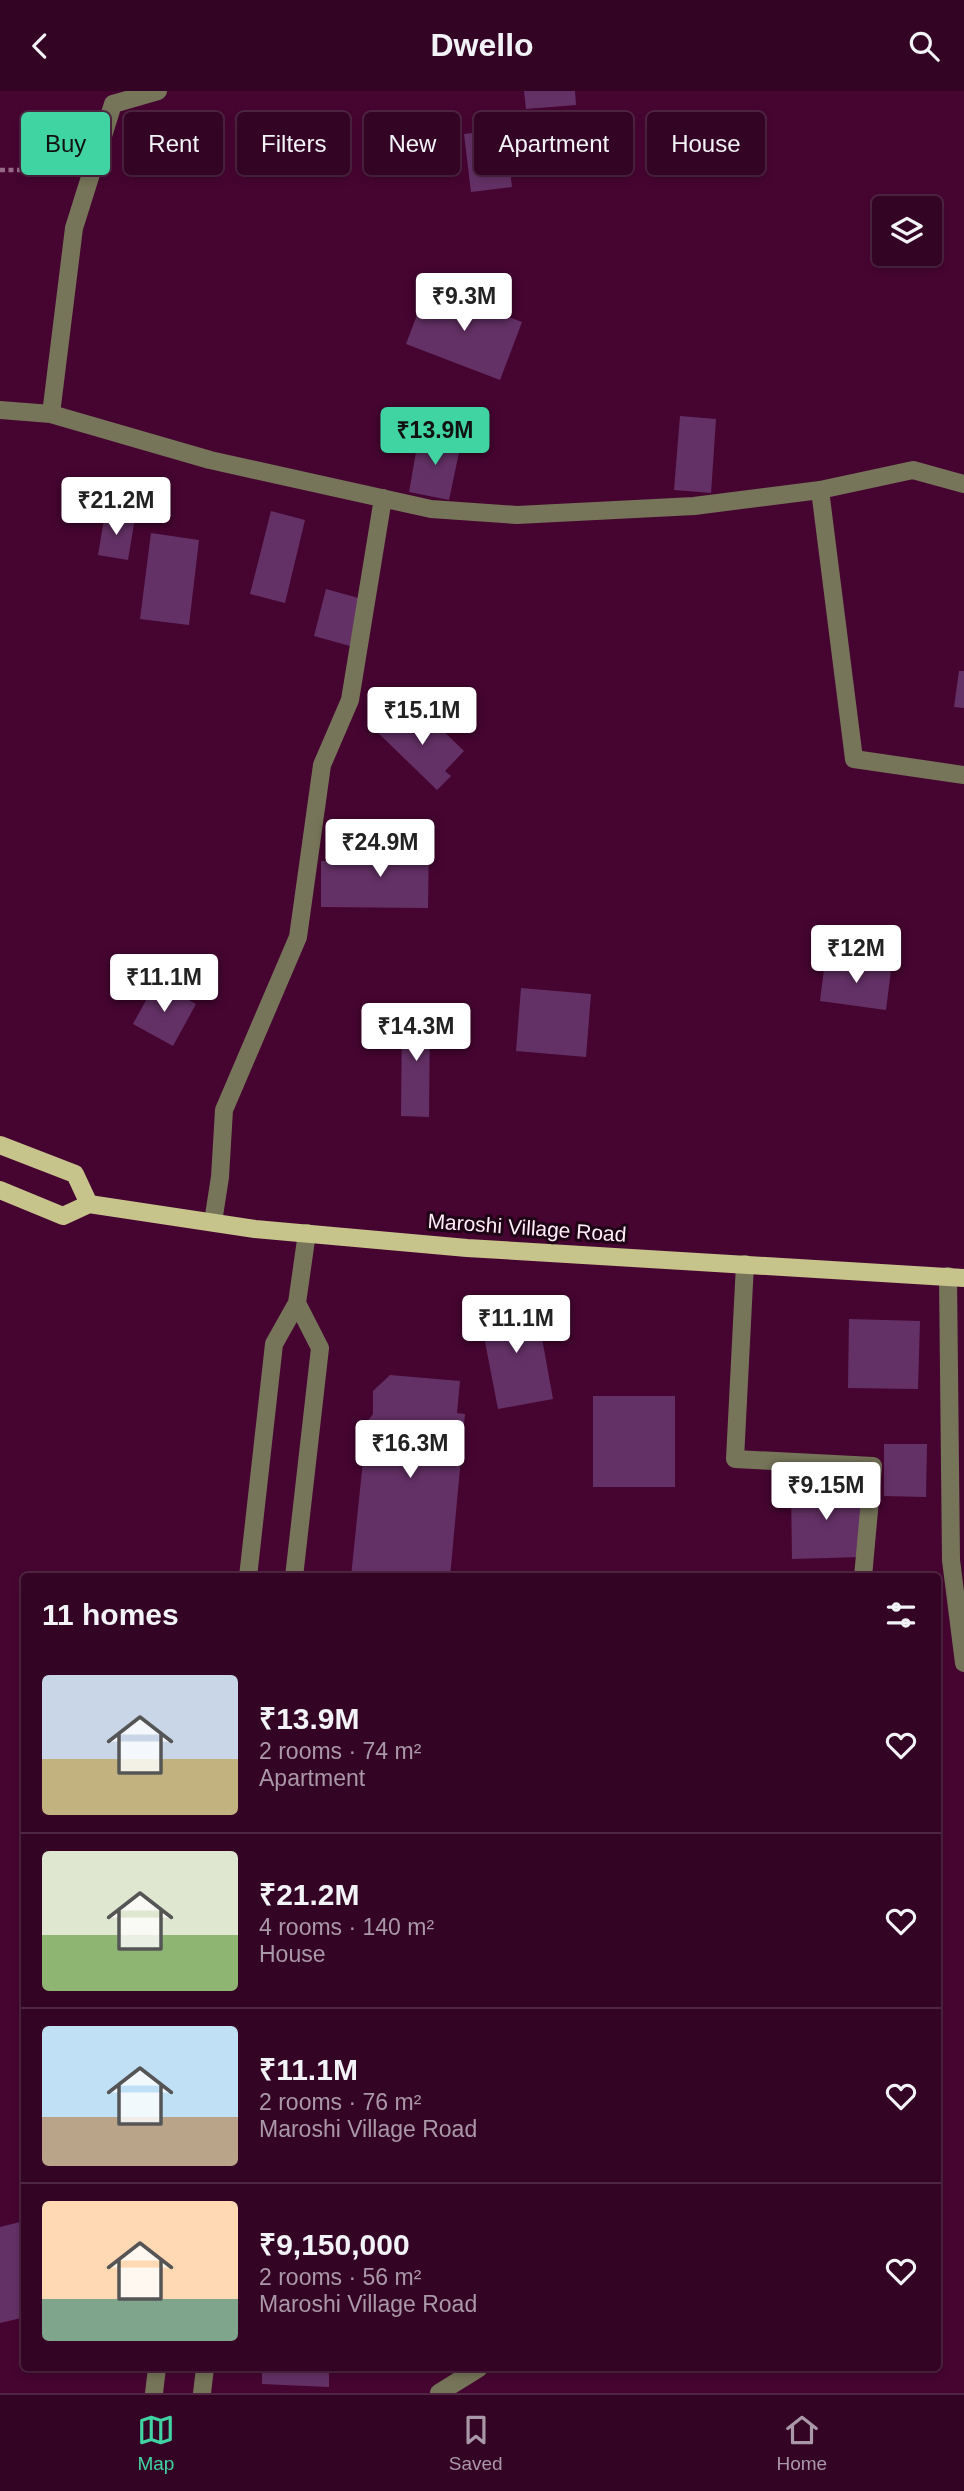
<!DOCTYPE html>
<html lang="en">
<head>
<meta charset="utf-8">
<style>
	:root { --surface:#340425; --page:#3f1232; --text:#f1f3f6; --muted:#a998a7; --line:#4e2542; --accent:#40d4a2 }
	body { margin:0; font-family:Helvetica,sans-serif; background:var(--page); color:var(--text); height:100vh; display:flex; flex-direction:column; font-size:26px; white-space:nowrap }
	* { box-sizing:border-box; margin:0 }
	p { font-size:23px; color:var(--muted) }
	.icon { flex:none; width:38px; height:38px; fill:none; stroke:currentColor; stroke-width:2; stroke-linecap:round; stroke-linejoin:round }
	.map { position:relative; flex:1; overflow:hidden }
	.side { position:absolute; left:21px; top:1482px; width:920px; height:798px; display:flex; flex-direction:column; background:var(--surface); border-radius:7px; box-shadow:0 4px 10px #0003,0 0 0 2px var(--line) }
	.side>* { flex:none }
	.hud { position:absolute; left:21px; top:21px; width:922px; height:63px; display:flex; gap:14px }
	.buttons { position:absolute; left:872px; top:105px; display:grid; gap:14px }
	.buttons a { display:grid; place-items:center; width:70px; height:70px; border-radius:7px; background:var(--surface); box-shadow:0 4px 10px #0003,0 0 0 2px var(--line); font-size:35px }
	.price { position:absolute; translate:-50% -60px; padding:0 16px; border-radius:7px; background:#fff; color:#222; font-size:23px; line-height:46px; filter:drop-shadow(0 2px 4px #0008) }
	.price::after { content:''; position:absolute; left:50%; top:42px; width:21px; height:16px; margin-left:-10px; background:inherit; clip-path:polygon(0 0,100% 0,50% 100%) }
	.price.active { background:var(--accent); color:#111 }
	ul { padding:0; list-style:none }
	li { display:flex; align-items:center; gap:21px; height:175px; padding:0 21px }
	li+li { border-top:2px solid var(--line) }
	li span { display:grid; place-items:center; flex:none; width:196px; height:140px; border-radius:7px; color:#555 }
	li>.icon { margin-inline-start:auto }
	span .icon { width:84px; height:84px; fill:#fffc; stroke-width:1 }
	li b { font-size:30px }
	h2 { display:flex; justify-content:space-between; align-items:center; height:84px; padding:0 21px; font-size:30px }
	.tag { padding:0 24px; border-radius:7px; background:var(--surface); box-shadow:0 4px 10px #0003,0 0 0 2px var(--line); font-size:24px; line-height:63px }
	.tag.active { background:var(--accent); color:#111 }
	header { display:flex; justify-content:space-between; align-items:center; height:91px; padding:0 21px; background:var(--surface); font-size:32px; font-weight:800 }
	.tabs { display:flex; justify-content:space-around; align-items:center; height:98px; border-top:2px solid var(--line); background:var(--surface); font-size:19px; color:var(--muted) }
	.tabs a { display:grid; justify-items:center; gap:4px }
	.tabs .active { color:var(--accent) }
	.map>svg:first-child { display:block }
</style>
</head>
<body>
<header><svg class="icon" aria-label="back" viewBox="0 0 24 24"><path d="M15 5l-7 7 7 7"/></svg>Dwello<svg class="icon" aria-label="search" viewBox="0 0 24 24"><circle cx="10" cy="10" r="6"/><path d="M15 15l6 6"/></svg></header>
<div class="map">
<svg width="964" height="2302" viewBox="0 0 964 2302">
	<rect width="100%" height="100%" fill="#460531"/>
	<path fill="#643166" d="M524,0h51l1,14 -50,4z
		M505,38l7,58 -41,5 -7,-58z
		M428,195l94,36 -22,58 -94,-36z
		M680,325l36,3 -5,74 -37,-3z
		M419,344l42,8 -12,57 -40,-8z
		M271,420l34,9 -20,83 -35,-9z
		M105,422l30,5 -7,42 -30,-5z
		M151,442l48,7 -10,85 -49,-6z
		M326,498l36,10 -12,47 -36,-10z
		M959,580h5v37l-10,-1z
		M388,620l25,23 16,-17 35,34 -19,20 6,5 -14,14 -65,-63z
		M392,746h37l-1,71 -107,-1v-46l71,1z
		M825,870l66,9 -5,40 -66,-9z
		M156,891l40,22 -23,42 -40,-22z
		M521,897l70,6 -5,63 -70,-6z
		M402,919h28l-1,107 -28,-1z
		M535,1209l18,99 -55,10 -19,-98z
		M849,1228l71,2 -2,68 -70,-1z
		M390,1284l70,6 -3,32 8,1 -15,163h-99l16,-155 6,-8v-23z
		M593,1305h82v91h-82z
		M884,1353h43l-1,53 -42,-1z
		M860,1394l1,72 -69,2 -1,-72z
		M24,2130v108h-1l-2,-11 -21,5v-96z
		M262,2277h67v19l-67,-3z"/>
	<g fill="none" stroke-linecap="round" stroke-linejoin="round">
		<path stroke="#966a87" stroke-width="4.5" stroke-dasharray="5 3.5" stroke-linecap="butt" d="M0,79h66"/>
		<path stroke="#767559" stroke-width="18" d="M0,319l51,4 159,46 221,49 86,6 177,-9 126,-16 93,-20 51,14
			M51,323l23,-186 39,-124 45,-13
			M820,399l34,269 110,16
			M213,1131l7,-45 4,-67 74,-173 24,-172 28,-65 33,-202
			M745,1173l-10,195 138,7 -10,111
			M948,1185l3,284 13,103
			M248,1486l26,-233 23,-41 10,-70
			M294,1486l26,-229 -23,-45
			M154,2302l3,-25
			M202,2302l3,-25
			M439,2302l40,-25"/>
		<path stroke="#c7c48b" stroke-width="18" d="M0,1054l75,29 14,30
			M0,1099l63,26 26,-12 166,25 212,19 497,30"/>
	</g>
	<g text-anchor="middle" stroke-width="6" stroke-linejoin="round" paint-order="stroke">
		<g font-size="21" fill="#ffeef7" stroke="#1e0414">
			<text transform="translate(527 1137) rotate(4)" y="7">Maroshi Village Road</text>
		</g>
	</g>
</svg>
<div class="buttons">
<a><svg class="icon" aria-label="layers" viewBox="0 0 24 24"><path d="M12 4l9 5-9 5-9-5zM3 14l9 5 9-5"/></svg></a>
</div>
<b class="price" style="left:464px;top:242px">₹9.3M</b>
<b class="price active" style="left:435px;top:376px">₹13.9M</b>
<b class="price" style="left:116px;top:446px">₹21.2M</b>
<b class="price" style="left:422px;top:656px">₹15.1M</b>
<b class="price" style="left:380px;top:788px">₹24.9M</b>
<b class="price" style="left:856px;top:894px">₹12M</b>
<b class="price" style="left:164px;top:923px">₹11.1M</b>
<b class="price" style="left:416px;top:972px">₹14.3M</b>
<b class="price" style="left:516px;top:1264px">₹11.1M</b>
<b class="price" style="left:410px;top:1389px">₹16.3M</b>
<b class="price" style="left:826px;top:1431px">₹9.15M</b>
<div class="hud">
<a class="tag active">Buy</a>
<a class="tag">Rent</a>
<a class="tag">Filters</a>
<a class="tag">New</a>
<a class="tag">Apartment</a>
<a class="tag">House</a>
</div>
<section class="side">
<h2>11 homes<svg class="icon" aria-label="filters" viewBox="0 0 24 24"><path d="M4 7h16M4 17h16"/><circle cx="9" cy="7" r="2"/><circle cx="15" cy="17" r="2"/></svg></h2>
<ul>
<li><span style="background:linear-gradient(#c9d6e8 60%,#c2b280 0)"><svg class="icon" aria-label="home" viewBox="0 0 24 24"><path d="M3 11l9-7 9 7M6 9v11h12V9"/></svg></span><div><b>₹13.9M</b><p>2 rooms · 74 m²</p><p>Apartment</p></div><svg class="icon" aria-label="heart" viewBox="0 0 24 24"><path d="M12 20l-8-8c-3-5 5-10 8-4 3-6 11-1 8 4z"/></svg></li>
<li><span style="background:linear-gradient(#dfe7d0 60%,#8fb573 0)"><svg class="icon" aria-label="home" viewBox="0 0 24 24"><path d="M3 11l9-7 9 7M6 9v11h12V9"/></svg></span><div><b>₹21.2M</b><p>4 rooms · 140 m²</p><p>House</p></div><svg class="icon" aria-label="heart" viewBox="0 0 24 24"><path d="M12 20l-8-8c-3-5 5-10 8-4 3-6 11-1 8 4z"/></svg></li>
<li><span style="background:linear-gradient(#bfe0f5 65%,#b9a48a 0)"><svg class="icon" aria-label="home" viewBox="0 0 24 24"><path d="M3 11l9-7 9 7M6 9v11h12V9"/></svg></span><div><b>₹11.1M</b><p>2 rooms · 76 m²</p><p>Maroshi Village Road</p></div><svg class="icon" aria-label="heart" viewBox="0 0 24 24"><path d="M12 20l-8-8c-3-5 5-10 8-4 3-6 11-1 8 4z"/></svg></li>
<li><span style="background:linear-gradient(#ffd9b3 70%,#7fa58c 0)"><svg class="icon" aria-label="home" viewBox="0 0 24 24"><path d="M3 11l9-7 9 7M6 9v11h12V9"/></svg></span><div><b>₹9,150,000</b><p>2 rooms · 56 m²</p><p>Maroshi Village Road</p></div><svg class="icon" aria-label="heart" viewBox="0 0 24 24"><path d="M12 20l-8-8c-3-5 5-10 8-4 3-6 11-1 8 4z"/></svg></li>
</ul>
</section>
</div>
<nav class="tabs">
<a class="active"><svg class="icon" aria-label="map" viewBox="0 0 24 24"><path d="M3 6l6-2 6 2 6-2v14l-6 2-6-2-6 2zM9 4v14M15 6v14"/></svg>Map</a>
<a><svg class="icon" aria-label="saved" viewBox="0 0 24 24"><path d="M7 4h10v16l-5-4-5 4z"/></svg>Saved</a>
<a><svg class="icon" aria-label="home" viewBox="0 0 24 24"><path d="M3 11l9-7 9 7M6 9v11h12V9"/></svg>Home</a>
</nav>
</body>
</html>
